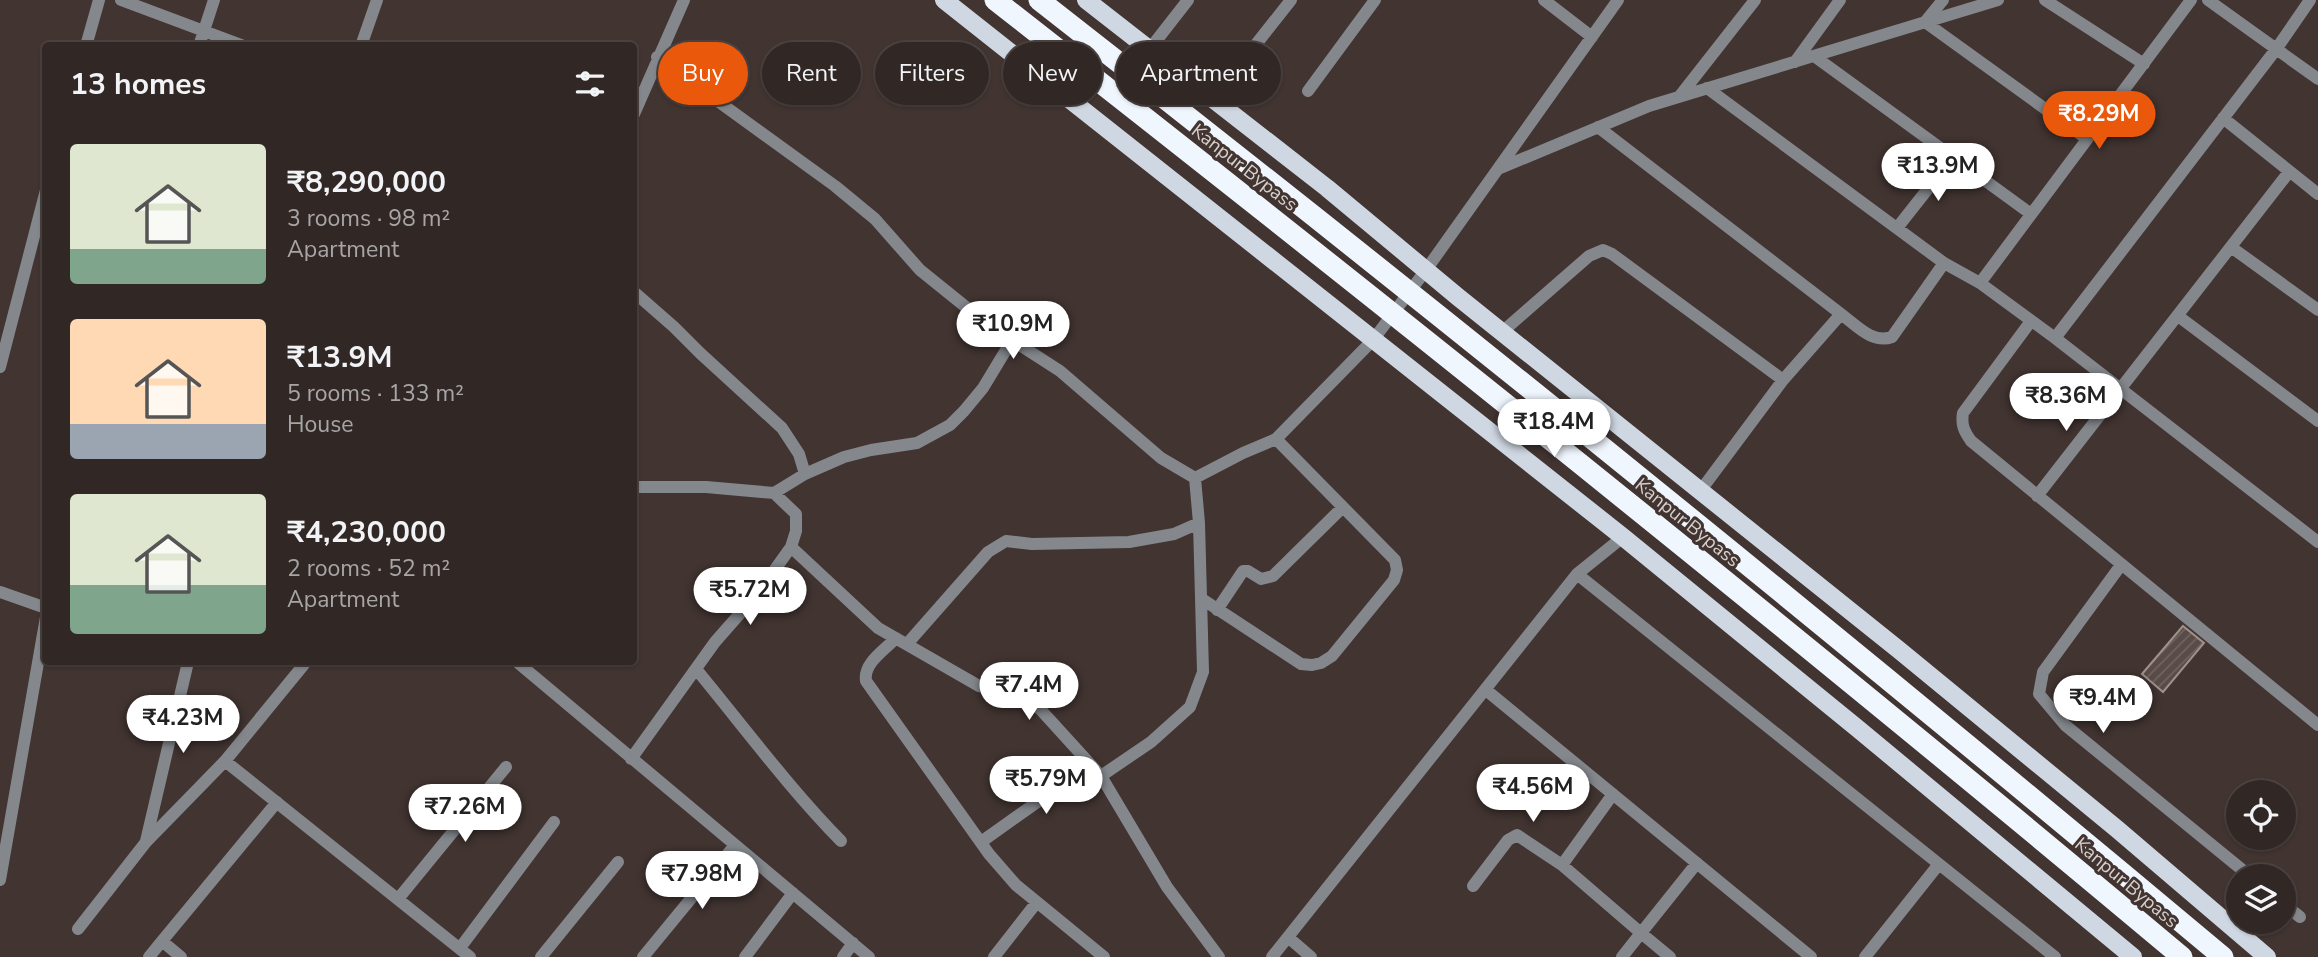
<!DOCTYPE html>
<html lang="en">
<head>
<meta charset="utf-8">
<style>
	:root { --surface:#312725; --page:#392f2d; --text:#f1f3f6; --muted:#a8a5a7; --line:#4c4442; --accent:#ea580c }
	body { margin:0; font-family:"Nunito Sans",sans-serif; background:var(--page); color:var(--text); height:100vh; display:flex; flex-direction:column; font-size:26px; white-space:nowrap }
	* { box-sizing:border-box; margin:0 }
	p { font-size:23px; color:var(--muted) }
	.icon { flex:none; width:38px; height:38px; fill:none; stroke:currentColor; stroke-width:2; stroke-linecap:round; stroke-linejoin:round }
	.map { position:relative; flex:1; overflow:hidden }
	.side { position:absolute; left:42px; top:42px; width:595px; height:623px; display:flex; flex-direction:column; background:var(--surface); border-radius:7px; box-shadow:0 2px 5px #0004,0 0 0 2px var(--line) }
	.side>* { flex:none }
	.hud { position:absolute; left:658px; top:42px; width:665px; height:63px; display:flex; gap:14px }
	.controls { position:absolute; left:2226px; top:780px; display:grid; gap:14px }
	.controls a { display:grid; place-items:center; width:70px; height:70px; border-radius:50%; background:var(--surface); box-shadow:0 2px 5px #0004,0 0 0 2px var(--line); font-size:35px }
	.price { position:absolute; translate:-50% -60px; padding:0 16px; border-radius:24px; background:#fff; color:#222; font-size:23px; line-height:46px; filter:drop-shadow(0 2px 4px #0008) }
	.price::after { content:''; position:absolute; left:50%; top:42px; width:21px; height:16px; margin-left:-10px; background:inherit; clip-path:polygon(0 0,100% 0,50% 100%) }
	.price.selected { background:var(--accent); color:#fff }
	ul { padding:0; list-style:none }
	li { display:flex; align-items:center; gap:21px; height:175px; padding:0 28px }
	li span { display:grid; place-items:center; flex:none; width:196px; height:140px; border-radius:7px; color:#555 }
	li>.icon { margin-inline-start:auto }
	span .icon { width:84px; height:84px; fill:#fffc; stroke-width:1 }
	li b { font-size:30px }
	h2 { display:flex; justify-content:space-between; align-items:center; height:84px; padding:0 28px; font-size:30px }
	.chip { padding:0 24px; border-radius:32px; background:var(--surface); box-shadow:0 2px 5px #0004,0 0 0 2px var(--line); font-size:24px; line-height:63px }
	.chip.selected { background:var(--accent); color:#fff }
	.map>svg:first-child { display:block }
</style>
</head>
<body>
<div class="map">
<svg width="2318" height="957" viewBox="0 0 2318 957">
	<defs>
		<pattern id="building-hatch" width="6" height="6" patternUnits="userSpaceOnUse" patternTransform="scale(1.75)"><rect width="6" height="6" fill="#594b47"/><path d="M-1 1l2-2M0 6l6-6M5 7l2-2" fill="none" stroke="#706460"/></pattern>
	</defs>
	<rect width="100%" height="100%" fill="#413431"/>
	<path fill="url(#building-hatch)" stroke="#a0908c" stroke-width="2" d="M2183,626l21,17 -41,49 -21,-18z"/>
	<g fill="none" stroke-linecap="round" stroke-linejoin="round">
		<path stroke="#84888d" stroke-width="12" d="M121,0l123,46
			M1544,0l48,37
			M1943,0l-18,22 162,117
			M2045,0l99,64
			M2208,0l110,79
			M86,46l13,-46
			M199,46l15,-46
			M361,46l16,-46
			M1149,50l39,-50
			M1814,56l217,158
			M657,57l178,129 40,33 45,51 67,54 73,47 101,87 34,20 48,-25 33,-14 97,-99 53,-70 192,-270
			M1795,62l45,-62
			M1707,88l237,175 36,20 75,55 263,204
			M1308,91l67,-91
			M1679,97l76,-97
			M1212,100l79,-100
			M634,114l50,-114
			M2223,118l95,76
			M1598,127l243,187
			M1498,169l151,-63 349,-106
			M1897,228l56,-71
			M2231,247l87,63
			M1980,283l211,-283
			M634,292l40,35 26,26 82,75 17,26 6,20
			M2178,316l140,105
			M2031,321l-68,92c-2,12 1,18 8,28l347,284
			M1502,332l87,-76 14,-6 9,4 171,126
			M2055,338l222,-290 33,-48
			M0,367l46,-177
			M634,487h72l68,6 31,-19 39,-17 27,-7 46,-7 33,-18 14,-14 19,-23 29,-48
			M1701,490l82,-110 58,-66c15,11 31,30 51,23l52,-74
			M2037,496l252,-324
			M791,547l87,81 101,58 27,5 18,7 16,11 61,67 66,111 52,70
			M2121,565l-78,107 -4,22 26,31 186,152
			M1577,574l478,383
			M0,592l46,16
			M1202,599l99,65 11,1 9,-2 11,-7 62,-76 3,-10 -2,-10 -119,-121
			M1217,610l26,-39h5l13,8 12,-3 69,-68
			M896,638c-11,12 -33,25 -30,43l123,173 27,31 88,72
			M907,644l81,-92 18,-11 26,3 97,-2 45,-8 25,-11
			M517,662l352,295
			M696,669c48,58 93,119 145,172
			M1486,690l325,267
			M631,759l84,-117 43,-49 33,-46 5,-16v-17l-22,-21
			M225,761l245,196
			M1101,776l50,-34 39,-35 13,-35 -4,-149 -4,-45
			M146,841l42,-179
			M981,842l69,-49 35,-34
			M1562,865l79,68 56,-70
			M0,880l46,-263
			M1473,886l35,-46 9,-5 45,30 51,-71
			M398,899l108,-132
			M2284,904l16,13
			M78,929l68,-87 79,-81 81,-99
			M1289,938l22,19
			M162,941l115,-139
			M460,948l94,-126
			M149,957l13,-16 19,16
			M541,957l77,-95
			M643,957l92,-112
			M745,957l48,-64
			M843,957l10,-14
			M994,957l43,-55
			M1272,957l305,-383 46,-37
			M1622,957l19,-24 29,24
			M1865,957l74,-93"/>
		<path stroke="#cfd7e2" stroke-width="18" d="M944,0l679,537 234,191 276,229
			M1086,0l241,188 131,109 441,353 218,179 150,128"/>
		<path stroke="#f0f6fe" stroke-width="21" d="M995,0c400,313 797,630 1187,957
			M1039,0c400,312 794,631 1184,957"/>
	</g>
	<g text-anchor="middle" stroke-width="6" stroke-linejoin="round" paint-order="stroke">
		<g font-size="19" fill="#d8d0cd" stroke="#413431">
			<text transform="translate(1245 167) rotate(38)" y="7">Kanpur Bypass</text>
			<text transform="translate(1688 522) rotate(39)" y="7">Kanpur Bypass</text>
			<text transform="translate(2127 882) rotate(40)" y="7">Kanpur Bypass</text>
		</g>
	</g>
</svg>
<div class="controls">
<a><svg class="icon" aria-label="locate" viewBox="0 0 24 24"><circle cx="12" cy="12" r="6"/><path d="M12 2v4M12 18v4M2 12h4M18 12h4"/></svg></a>
<a><svg class="icon" aria-label="layers" viewBox="0 0 24 24"><path d="M12 4l9 5-9 5-9-5zM3 14l9 5 9-5"/></svg></a>
</div>
<b class="price selected" style="left:2099px;top:151px">₹8.29M</b>
<b class="price" style="left:1938px;top:203px">₹13.9M</b>
<b class="price" style="left:1013px;top:361px">₹10.9M</b>
<b class="price" style="left:2066px;top:433px">₹8.36M</b>
<b class="price" style="left:1554px;top:459px">₹18.4M</b>
<b class="price" style="left:750px;top:627px">₹5.72M</b>
<b class="price" style="left:1029px;top:722px">₹7.4M</b>
<b class="price" style="left:2103px;top:735px">₹9.4M</b>
<b class="price" style="left:183px;top:755px">₹4.23M</b>
<b class="price" style="left:1046px;top:816px">₹5.79M</b>
<b class="price" style="left:1533px;top:824px">₹4.56M</b>
<b class="price" style="left:465px;top:844px">₹7.26M</b>
<b class="price" style="left:702px;top:911px">₹7.98M</b>
<div class="hud">
<a class="chip selected">Buy</a>
<a class="chip">Rent</a>
<a class="chip">Filters</a>
<a class="chip">New</a>
<a class="chip">Apartment</a>
</div>
<section class="side">
<h2>13 homes<svg class="icon" aria-label="filters" viewBox="0 0 24 24"><path d="M4 7h16M4 17h16"/><circle cx="9" cy="7" r="2"/><circle cx="15" cy="17" r="2"/></svg></h2>
<ul>
<li><span style="background:linear-gradient(#dfe7d0 75%,#7fa58c 0)"><svg class="icon" aria-label="home" viewBox="0 0 24 24"><path d="M3 11l9-7 9 7M6 9v11h12V9"/></svg></span><div><b>₹8,290,000</b><p>3 rooms · 98 m²</p><p>Apartment</p></div></li>
<li><span style="background:linear-gradient(#ffd9b3 75%,#9aa5b1 0)"><svg class="icon" aria-label="home" viewBox="0 0 24 24"><path d="M3 11l9-7 9 7M6 9v11h12V9"/></svg></span><div><b>₹13.9M</b><p>5 rooms · 133 m²</p><p>House</p></div></li>
<li><span style="background:linear-gradient(#dfe7d0 65%,#7fa58c 0)"><svg class="icon" aria-label="home" viewBox="0 0 24 24"><path d="M3 11l9-7 9 7M6 9v11h12V9"/></svg></span><div><b>₹4,230,000</b><p>2 rooms · 52 m²</p><p>Apartment</p></div></li>
</ul>
</section>
</div>
</body>
</html>
